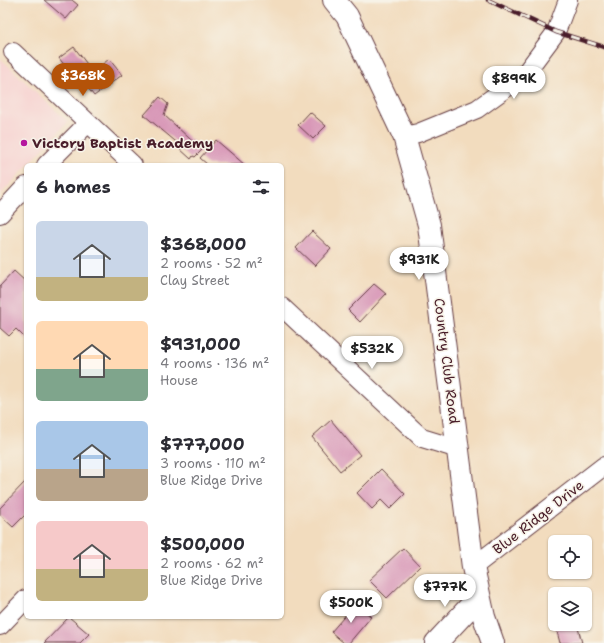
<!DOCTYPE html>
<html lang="en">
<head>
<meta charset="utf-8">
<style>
	:root { --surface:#fff; --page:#f7f7f7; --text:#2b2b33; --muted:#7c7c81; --accent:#b45309 }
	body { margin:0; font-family:"Shantell Sans",sans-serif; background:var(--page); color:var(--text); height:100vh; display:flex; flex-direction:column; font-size:15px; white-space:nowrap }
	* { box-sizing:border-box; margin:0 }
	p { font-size:13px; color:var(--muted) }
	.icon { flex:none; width:22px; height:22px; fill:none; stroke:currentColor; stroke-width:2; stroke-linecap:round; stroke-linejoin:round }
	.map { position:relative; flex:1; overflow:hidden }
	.sheet { position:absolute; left:24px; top:163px; width:260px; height:456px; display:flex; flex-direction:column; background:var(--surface); border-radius:6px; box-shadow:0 1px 3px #0004 }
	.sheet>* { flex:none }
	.controls { position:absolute; left:548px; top:535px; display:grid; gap:8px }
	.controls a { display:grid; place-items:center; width:44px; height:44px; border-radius:6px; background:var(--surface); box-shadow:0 1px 3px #0004; font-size:20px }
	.price { position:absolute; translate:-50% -34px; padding:0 9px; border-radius:14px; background:#fff; color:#222; font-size:13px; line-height:26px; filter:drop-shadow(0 1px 2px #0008) }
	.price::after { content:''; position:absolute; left:50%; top:24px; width:12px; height:9px; margin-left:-6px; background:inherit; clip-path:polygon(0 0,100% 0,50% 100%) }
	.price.current { background:var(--accent); color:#fff }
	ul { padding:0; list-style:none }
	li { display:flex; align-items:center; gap:12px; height:100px; padding:0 12px }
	li span { display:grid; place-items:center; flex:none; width:112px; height:80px; border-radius:6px; color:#555 }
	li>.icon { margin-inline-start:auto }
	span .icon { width:48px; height:48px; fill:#fffc; stroke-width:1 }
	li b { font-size:17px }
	h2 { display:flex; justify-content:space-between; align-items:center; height:48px; padding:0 12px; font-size:17px }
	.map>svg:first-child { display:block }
</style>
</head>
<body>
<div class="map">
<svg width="604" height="643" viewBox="0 0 604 643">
	<rect width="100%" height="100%" fill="#f7f3e8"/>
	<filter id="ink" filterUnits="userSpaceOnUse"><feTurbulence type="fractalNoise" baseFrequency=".025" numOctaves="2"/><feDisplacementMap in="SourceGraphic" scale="8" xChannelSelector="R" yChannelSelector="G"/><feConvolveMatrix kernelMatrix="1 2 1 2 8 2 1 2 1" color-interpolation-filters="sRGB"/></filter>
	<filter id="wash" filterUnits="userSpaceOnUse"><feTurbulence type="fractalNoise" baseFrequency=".012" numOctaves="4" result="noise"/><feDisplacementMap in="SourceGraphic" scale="16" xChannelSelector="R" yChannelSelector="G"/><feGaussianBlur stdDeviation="0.9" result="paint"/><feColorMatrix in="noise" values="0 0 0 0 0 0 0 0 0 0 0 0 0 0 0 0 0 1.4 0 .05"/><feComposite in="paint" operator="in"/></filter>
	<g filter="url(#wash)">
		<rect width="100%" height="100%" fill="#f2dcbe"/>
		<path fill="#f7d0cf" d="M0,58l68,64 -68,73z"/>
		<g id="blocks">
			<path fill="#d897b7" d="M44,0h28l6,5 -12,14z
				M74,47l19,25 16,-13 13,16 -28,21 -19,-25 -4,3 -12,-16z
				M160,97l8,7 -4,11 38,35 -7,7 -2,-1 -2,3 -12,-11 2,-2 -37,-31z
				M310,112l16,14 -13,13 -15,-14z
				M216,140l29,25h-37l-8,-7z
				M312,231l19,18 -16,17 -19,-18z
				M14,271l12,11v57l-10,-10 -7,7 -9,-8v-42z
				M374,284l12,10 -26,28 -12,-12z
				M331,420l29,35 -20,16 -28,-34z
				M381,469l24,25 -15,15 -9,-9 -9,9 -15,-16z
				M26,481v33l-13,13 -13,-12v-7z
				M403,548l17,18 -33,32 -18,-18z
				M356,603l15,14 -22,26h-5l-13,-11z
				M69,617l20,17 -9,9h-36z
				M555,624h22l5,19h-22z"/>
		</g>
	</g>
	<g filter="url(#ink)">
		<use href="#blocks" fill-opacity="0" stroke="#633b41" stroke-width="1"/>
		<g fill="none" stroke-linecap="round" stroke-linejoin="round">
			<g stroke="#633b41" stroke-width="20">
				<path id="minor" d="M13,52l120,113
					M404,136l14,-3 59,-24 47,-34 32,-43 12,-32
					M46,165l42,-42
					M0,214l26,-28
					M282,307l140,131 36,11
					M473,567l131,-101
					M0,626l26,-27"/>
			</g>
			<g stroke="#633b41" stroke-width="24">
				<path id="tertiary" d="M334,0l13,16 57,120 25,89 44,342 11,50 9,26
					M436,643l43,-46"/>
			</g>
			<use href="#minor" stroke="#fff" stroke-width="18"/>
			<use href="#tertiary" stroke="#fff" stroke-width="22"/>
			<g stroke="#4a1f2b" stroke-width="4.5">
				<path id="rail" d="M488,0l68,32 48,15"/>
			</g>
			<use href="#rail" stroke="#f7f3e8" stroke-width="3" stroke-dasharray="9" stroke-linecap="butt"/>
		</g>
	</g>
	<circle fill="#b5179e" stroke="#f7f3e8" stroke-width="1.5" cx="24" cy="143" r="4"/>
	<g text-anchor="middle" stroke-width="3" stroke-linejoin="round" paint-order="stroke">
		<g font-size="14" font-weight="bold" fill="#4a1f2b" stroke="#f7f3e8" text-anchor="start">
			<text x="32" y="148">Victory Baptist Academy</text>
		</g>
		<g font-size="14" fill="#4a1f2b" stroke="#f7f3e8">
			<text transform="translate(447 361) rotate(83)" y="5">Country Club Road</text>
			<text transform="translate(538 517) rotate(-38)" y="5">Blue Ridge Drive</text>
		</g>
	</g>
</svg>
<div class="controls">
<a><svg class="icon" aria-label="locate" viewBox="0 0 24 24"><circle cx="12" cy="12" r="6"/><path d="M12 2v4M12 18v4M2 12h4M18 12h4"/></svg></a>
<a><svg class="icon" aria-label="layers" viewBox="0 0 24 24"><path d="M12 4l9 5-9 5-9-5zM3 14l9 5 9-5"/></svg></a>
</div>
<b class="price current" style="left:83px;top:97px">$368K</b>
<b class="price" style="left:514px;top:100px">$899K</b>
<b class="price" style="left:419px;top:281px">$931K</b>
<b class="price" style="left:372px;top:370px">$532K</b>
<b class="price" style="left:445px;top:608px">$777K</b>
<b class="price" style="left:351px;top:624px">$500K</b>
<section class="sheet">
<h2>6 homes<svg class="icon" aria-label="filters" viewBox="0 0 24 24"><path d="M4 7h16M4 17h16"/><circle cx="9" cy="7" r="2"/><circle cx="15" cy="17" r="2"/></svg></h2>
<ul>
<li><span style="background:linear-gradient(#c9d6e8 70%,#c2b280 0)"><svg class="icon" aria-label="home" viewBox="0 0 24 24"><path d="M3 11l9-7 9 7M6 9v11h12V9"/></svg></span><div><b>$368,000</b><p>2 rooms · 52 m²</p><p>Clay Street</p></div></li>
<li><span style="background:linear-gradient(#ffd9b3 60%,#7fa58c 0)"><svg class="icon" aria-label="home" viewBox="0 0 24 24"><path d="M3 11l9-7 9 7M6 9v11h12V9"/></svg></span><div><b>$931,000</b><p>4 rooms · 136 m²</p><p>House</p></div></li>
<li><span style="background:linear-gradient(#a9c7e8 60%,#b9a48a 0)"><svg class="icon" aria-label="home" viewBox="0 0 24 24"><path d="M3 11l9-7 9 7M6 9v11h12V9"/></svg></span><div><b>$777,000</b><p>3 rooms · 110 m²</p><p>Blue Ridge Drive</p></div></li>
<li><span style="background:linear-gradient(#f6c9c9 60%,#c2b280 0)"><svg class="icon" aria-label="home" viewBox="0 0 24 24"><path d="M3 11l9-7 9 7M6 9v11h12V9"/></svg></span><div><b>$500,000</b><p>2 rooms · 62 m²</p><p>Blue Ridge Drive</p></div></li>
</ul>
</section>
</div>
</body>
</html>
